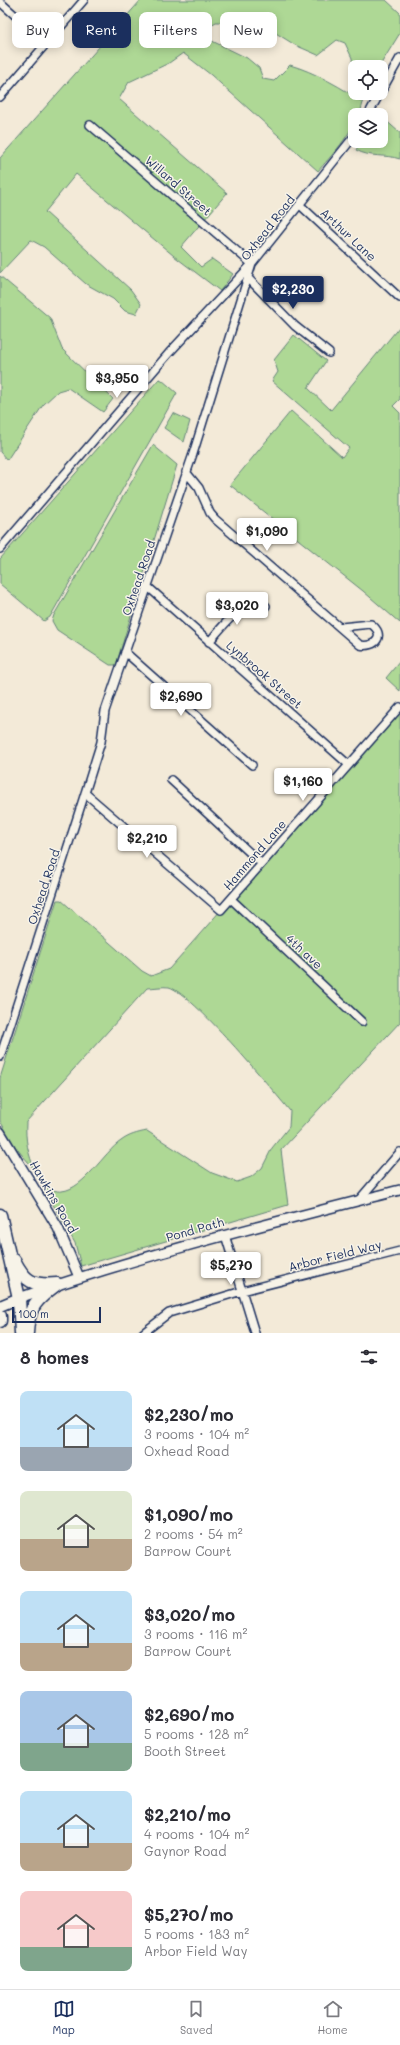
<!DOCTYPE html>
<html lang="en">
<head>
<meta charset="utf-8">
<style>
	:root { --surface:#fff; --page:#f2f2f3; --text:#2b2b33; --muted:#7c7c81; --line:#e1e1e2; --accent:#1b2f5e }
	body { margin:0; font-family:Mali,sans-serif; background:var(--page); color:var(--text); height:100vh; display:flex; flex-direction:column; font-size:15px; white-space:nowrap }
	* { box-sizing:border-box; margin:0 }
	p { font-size:13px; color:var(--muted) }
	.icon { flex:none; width:22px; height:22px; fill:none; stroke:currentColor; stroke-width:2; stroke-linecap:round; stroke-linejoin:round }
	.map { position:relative; height:1333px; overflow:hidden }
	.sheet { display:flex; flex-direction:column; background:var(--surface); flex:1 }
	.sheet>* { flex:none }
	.top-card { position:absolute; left:12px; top:12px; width:376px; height:36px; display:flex; gap:8px }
	.buttons { position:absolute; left:348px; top:60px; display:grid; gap:8px }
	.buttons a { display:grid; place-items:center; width:40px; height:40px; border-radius:8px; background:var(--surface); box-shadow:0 2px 10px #0003; font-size:20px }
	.scale { position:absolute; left:12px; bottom:10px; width:89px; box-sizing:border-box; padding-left:4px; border:2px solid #1b2f5e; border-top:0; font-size:11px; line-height:14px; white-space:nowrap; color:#1b2f5e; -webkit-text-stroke:3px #f7f3e8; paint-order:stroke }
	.price { position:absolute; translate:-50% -34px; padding:0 9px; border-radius:4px; background:#fff; color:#222; font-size:13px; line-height:26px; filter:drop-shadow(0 1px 2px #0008) }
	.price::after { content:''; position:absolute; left:50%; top:24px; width:12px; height:9px; margin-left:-6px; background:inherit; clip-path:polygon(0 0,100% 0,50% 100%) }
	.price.selected { background:var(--accent); color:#fff }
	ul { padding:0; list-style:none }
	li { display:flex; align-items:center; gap:12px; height:100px; padding:0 20px }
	li span { display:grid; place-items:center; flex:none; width:112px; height:80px; border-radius:8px; color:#555 }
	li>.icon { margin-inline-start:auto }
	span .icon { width:48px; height:48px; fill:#fffc; stroke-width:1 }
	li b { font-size:17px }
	h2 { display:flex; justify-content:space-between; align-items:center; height:48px; padding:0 20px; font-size:17px }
	.chip { padding:0 14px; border-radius:8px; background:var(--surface); box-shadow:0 2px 10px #0003; font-size:14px; line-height:36px }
	.chip.selected { background:var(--accent); color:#fff }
	.dock { display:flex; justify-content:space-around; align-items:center; height:56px; border-top:1px solid var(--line); background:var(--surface); font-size:11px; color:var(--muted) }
	.dock a { display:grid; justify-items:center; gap:2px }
	.dock .selected { color:var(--accent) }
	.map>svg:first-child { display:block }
</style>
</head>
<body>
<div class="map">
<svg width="400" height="1333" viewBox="0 0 400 1333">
	<rect width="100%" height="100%" fill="#f3ead8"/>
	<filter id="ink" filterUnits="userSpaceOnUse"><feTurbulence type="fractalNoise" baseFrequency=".025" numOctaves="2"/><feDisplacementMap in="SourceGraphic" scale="8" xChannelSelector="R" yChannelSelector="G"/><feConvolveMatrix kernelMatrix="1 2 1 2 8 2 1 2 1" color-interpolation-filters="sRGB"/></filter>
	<g filter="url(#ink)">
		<path fill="#aed895" stroke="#64847a" d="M141,0h245l14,13v20l-21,34h-24v8l-2,-3 -1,-14 -7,-15 -8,-3 -19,15 -23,-10 -32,-20 -14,1 -11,-4h-22l-10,6 6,13 35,17 12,10 4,11 11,2 16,-16c22,6 56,24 73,38l-3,10 -5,2c0,17 -26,43 -37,56l-107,-96 -28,-22 -14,10 -40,19 -10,17 108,94 -46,54 20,20 11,-8 21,15 -13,17 -46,-35 -98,-82 -31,38 86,78 10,14 -5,10 -11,-3 -12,-12 -27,-15 -42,-37 -13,-7 -31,33v-115z
			M383,118l17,15v26c-15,-5 -30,-1 -44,-9l5,-9h20v-22z
			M0,276l50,42 12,31 51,50 -10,13 -35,-24 -10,3 -15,14 -36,55 -7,-8z
			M400,326v73l-7,7 7,7v210l-37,-32 -133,-106 61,-74 51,46 7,-9 -77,-67 6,-9 -4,-12 20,-25 32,26 -18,27 23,22z
			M159,379l3,1 15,13 -127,224 -6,4 -44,-37v-25z
			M173,413l17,8 -6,21 -20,-14z
			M153,445l24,20 -61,200h-6l-53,-35 -5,-9 2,-6z
			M400,661v30l-14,-13z
			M400,707v315l-119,128 7,55 -207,61 -6,-23 -32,-56c6,1 13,5 19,4 22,-2 42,-39 59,-50 8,-6 16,-8 26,-10l65,42 25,9 14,-5 11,-9 10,-20 17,-21 1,-16c-20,-24 -97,-117 -121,-124 -6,-1 -16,1 -22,1l-121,134c-1,18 2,32 9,48l-18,-21 -17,-28v-43l57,-178h4l81,71 9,5 18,-7z"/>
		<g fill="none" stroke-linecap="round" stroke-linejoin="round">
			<g stroke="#1b2f5e" stroke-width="10">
				<path id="minor" d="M0,2l46,41
					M381,92l19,-34
					M0,97l84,-97
					M368,115l12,-22
					M300,205l100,93
					M247,277l48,49 34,27
					M186,472l13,16 11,25 5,6 145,126c16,3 26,-10 11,-21l-30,3
					M0,549l169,-196 83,-89 -162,-139
					M147,586l202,179
					M209,642c9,-10 33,-42 48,-39 3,0 6,2 9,3
					M125,652l127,113
					M171,780l90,83
					M85,793l136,117 179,-203
					M231,899l131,123
					M0,1057l85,-264 16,-51 4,-31 88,-257 59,-190 103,-129
					M358,1201l42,-49
					M225,1235l30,98
					M143,1333l26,-20 73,-22 158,-40"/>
			</g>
			<g stroke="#1b2f5e" stroke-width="12">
				<path id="tertiary" d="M0,1132l58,96 21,49
					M19,1298c125,-44 253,-75 381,-108"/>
			</g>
			<g stroke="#1b2f5e" stroke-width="13">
				<path id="secondary" d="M0,1306l19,-8"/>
			</g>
			<g stroke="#1b2f5e" stroke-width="15">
				<path id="trunk" d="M0,1215l19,83 2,35
					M14,1260c11,22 19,26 43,24
					M0,1316v5
					M27,1333c1,-26 10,-34 30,-49"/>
			</g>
			<use href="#minor" stroke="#f7f3e8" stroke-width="7"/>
			<use href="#tertiary" stroke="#f7f3e8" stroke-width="9"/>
			<use href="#secondary" stroke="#f7f3e8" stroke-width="10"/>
			<use href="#trunk" stroke="#f7f3e8" stroke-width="12"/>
		</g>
	</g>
	<g text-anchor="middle" stroke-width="3" stroke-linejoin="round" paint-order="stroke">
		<g font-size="12" fill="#1b2f5e" stroke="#f7f3e8">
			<text transform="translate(178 186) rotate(41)" y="4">Willard Street</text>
			<text transform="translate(268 228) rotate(-52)" y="4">Oxhead Road</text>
			<text transform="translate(348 235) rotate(43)" y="4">Arthur Lane</text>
			<text transform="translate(139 578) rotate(-71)" y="4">Oxhead Road</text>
			<text transform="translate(264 675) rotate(41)" y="4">Lynbrook Street</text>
			<text transform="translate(255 855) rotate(-49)" y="4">Hammond Lane</text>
			<text transform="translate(44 887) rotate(-72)" y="4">Oxhead Road</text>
			<text transform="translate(304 952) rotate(43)" y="4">4th ave</text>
			<text transform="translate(53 1197) rotate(60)" y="4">Hawkins Road</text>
			<text transform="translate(195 1230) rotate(-16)" y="4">Pond Path</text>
			<text transform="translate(335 1256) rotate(-14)" y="4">Arbor Field Way</text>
		</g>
	</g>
</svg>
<div class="buttons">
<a><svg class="icon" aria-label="locate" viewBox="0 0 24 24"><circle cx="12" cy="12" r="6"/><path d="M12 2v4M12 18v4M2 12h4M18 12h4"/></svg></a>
<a><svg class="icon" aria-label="layers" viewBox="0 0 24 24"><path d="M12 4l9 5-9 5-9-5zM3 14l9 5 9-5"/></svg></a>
</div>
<div class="scale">100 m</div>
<b class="price selected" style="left:293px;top:310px">$2,230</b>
<b class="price" style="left:117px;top:399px">$3,950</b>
<b class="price" style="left:267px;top:552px">$1,090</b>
<b class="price" style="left:237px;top:626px">$3,020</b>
<b class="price" style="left:181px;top:717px">$2,690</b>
<b class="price" style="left:303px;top:802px">$1,160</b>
<b class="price" style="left:147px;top:859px">$2,210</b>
<b class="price" style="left:231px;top:1286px">$5,270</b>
<div class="top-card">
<a class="chip">Buy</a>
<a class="chip selected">Rent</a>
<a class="chip">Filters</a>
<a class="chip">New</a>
</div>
</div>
<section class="sheet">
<h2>8 homes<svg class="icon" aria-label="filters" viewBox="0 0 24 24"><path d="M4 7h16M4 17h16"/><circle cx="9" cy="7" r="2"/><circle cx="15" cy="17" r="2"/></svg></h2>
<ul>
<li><span style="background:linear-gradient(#bfe0f5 70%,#9aa5b1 0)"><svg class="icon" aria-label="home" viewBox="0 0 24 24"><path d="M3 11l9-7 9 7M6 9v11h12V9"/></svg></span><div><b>$2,230/mo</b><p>3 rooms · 104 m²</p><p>Oxhead Road</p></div></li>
<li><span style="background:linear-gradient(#dfe7d0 60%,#b9a48a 0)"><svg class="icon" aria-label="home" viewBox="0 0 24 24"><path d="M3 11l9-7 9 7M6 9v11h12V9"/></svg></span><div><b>$1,090/mo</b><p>2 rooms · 54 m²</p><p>Barrow Court</p></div></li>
<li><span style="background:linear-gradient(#bfe0f5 65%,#b9a48a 0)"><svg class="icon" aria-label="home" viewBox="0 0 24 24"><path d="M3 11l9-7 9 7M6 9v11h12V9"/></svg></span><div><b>$3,020/mo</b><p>3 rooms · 116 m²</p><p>Barrow Court</p></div></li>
<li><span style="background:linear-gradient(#a9c7e8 65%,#7fa58c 0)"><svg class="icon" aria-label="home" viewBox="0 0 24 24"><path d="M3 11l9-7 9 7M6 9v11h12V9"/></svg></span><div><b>$2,690/mo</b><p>5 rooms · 128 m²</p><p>Booth Street</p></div></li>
<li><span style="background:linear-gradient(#bfe0f5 65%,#b9a48a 0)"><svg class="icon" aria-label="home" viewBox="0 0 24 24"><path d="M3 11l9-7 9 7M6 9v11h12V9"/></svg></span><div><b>$2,210/mo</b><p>4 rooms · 104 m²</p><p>Gaynor Road</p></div></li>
<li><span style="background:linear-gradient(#f6c9c9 70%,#7fa58c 0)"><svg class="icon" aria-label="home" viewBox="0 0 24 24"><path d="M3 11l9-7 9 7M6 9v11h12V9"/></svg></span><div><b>$5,270/mo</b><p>5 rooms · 183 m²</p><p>Arbor Field Way</p></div></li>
</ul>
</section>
<nav class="dock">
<a class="selected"><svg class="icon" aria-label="map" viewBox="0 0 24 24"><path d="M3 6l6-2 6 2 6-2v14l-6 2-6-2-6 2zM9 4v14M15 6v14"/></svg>Map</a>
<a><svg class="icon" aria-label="saved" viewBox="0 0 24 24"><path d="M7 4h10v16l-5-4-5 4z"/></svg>Saved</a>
<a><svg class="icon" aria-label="home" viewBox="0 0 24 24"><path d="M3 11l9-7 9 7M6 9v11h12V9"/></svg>Home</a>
</nav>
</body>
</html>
